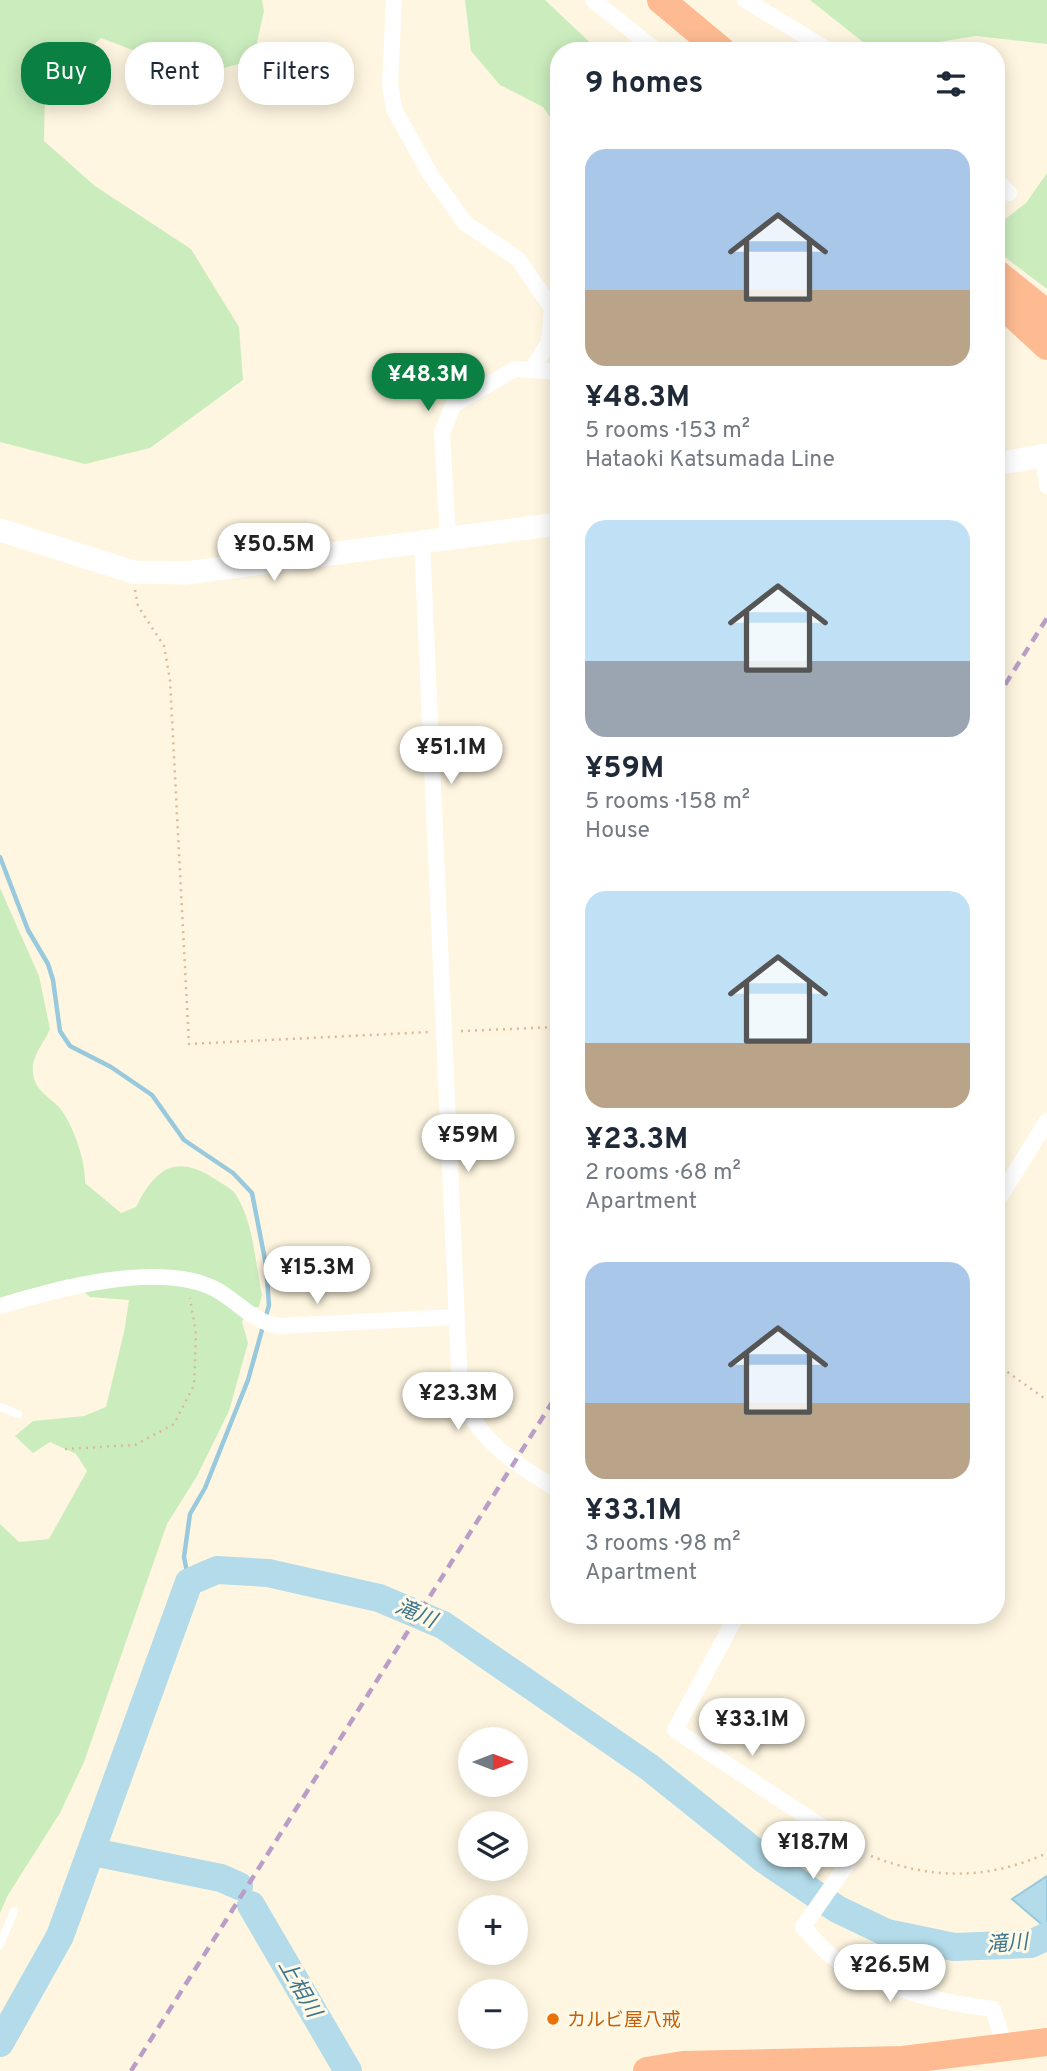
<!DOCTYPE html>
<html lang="en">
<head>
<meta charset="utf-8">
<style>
	:root { --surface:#fff; --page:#f6f6f7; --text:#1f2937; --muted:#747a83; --accent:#0b8043 }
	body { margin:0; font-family:Overpass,"Noto Sans JP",sans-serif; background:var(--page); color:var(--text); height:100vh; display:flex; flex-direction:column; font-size:26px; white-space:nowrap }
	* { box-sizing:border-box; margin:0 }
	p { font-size:23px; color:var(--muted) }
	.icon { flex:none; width:38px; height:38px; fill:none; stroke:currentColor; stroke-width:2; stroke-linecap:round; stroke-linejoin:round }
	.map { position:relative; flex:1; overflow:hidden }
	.side { position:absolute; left:550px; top:42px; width:455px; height:1582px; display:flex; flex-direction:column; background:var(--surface); border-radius:28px; box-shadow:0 4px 18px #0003 }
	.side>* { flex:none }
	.banner { position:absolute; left:21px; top:42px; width:424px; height:63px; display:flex; gap:14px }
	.needle { width:46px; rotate:90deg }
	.tools { position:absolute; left:458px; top:1727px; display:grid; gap:14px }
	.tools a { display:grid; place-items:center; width:70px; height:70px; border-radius:50%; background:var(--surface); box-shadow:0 4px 18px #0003; font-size:35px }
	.price { position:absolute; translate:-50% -60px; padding:0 16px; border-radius:24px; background:#fff; color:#222; font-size:23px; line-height:46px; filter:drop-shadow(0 2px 4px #0008) }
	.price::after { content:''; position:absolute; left:50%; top:42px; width:21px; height:16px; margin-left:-10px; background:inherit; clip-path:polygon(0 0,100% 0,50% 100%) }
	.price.selected { background:var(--accent); color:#fff }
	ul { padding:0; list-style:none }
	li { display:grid; align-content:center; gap:14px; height:371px; padding:0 35px }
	li span { display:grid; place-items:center; height:217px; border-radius:21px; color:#555 }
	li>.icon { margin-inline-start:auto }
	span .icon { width:126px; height:126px; fill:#fffc; stroke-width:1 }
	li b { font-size:30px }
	h2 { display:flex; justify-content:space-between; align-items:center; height:84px; padding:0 35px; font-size:30px }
	.pill { padding:0 24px; border-radius:28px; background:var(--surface); box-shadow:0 4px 18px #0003; font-size:24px; line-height:63px }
	.pill.selected { background:var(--accent); color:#fff }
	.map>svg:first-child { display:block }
</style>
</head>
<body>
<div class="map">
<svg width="1047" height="2071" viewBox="0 0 1047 2071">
	<rect width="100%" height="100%" fill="#fef6e0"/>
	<path fill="#cbedbe" d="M0,0h262l2,11 -11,49 -55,15 -97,-37 -56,54 -1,49 51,45 96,63 48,78 4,53 -93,68 -65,16 -85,-22z
		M465,0h80l54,51h-41v77l-15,-21 -43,-22 -29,-34z
		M810,0h237v44l-71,-8 -88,14 -25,-8z
		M1047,173v116l-46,-35 -1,-31 26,-20z
		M0,888l39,88 11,53c-6,15 -19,26 -17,44 1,16 16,24 26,34 14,17 27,54 26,76l36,30 15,-6c19,-38 39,-54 79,-28 7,5 17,9 21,16 18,28 19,68 26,100l-3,12 -11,1 -6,14 6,21 -19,68 -32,65 -30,48 -83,238 -24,51 -52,82 -8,18v-389l19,18 30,-3 38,-68 -11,-17 -26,-12 -17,11 -18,-17 18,-15 51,-5 22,-9 18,-75 5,-32 -39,-3 -22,-18 -68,19z"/>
	<path fill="#b3dbe9" stroke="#99c9dc" stroke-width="2" d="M1047,1876v53l-35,-30z"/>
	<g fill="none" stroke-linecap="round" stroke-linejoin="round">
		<path stroke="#99c9dc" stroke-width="4.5" d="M0,857l28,73 20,34 5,16 7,51 10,15 41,21 41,28 32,45 49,33 19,20 14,72 3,40 -21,75 -43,108 -15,26 -6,43 5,25"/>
		<path stroke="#b3dbe9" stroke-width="28" d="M93,1852l128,26 18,8
			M251,1905l97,166
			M0,2043l60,-107 129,-354 28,-12 51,3 111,25 64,27 206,142 116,93 72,49 50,24 67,14 77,-3 16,-8"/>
		<path stroke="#daba99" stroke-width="2.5" stroke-dasharray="2 5" stroke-linecap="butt" d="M135,590l3,16 26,40 6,34 19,364 241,-12
			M461,1031l97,-4
			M996,1364l51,36
			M65,1449l70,-4 39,-21 20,-39 2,-51 -6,-36
			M871,1856c61,24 117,24 176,-3"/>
		<path stroke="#fff" stroke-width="8" d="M0,1407l18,7
			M0,1945l14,-34"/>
		<path stroke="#fff" stroke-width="16" d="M394,0l-4,84 4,25 36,65 35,49 53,36 34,49 -3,34 -16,26
			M593,0l64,51
			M745,0l85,51
			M996,180l13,13
			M1043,456l4,30
			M448,539l-6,-106 11,-28 62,-36 43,3
			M422,542l38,848c16,51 55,73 98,100
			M996,1203l51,-82
			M0,1306c57,-17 153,-44 211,-19 25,11 39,35 69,39l175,-9
			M737,1615l-62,115 182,120 -54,77c9,9 17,20 27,28 41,32 113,48 163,54l12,39"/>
		<path stroke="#fff" stroke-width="23" d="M996,464l51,-9
			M0,530l133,42 53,1 372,-49"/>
		<path stroke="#febb91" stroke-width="28" d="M661,0l61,51
			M996,273l51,41
			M996,299l51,47
			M647,2071l36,-6 220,-5 144,-18"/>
		<path stroke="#ba9ec8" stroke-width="4.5" stroke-dasharray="10 7" stroke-linecap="butt" d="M996,699l51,-81
			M131,2071l427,-678"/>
	</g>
	<circle fill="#e8710a" stroke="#fff9e8" stroke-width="2.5" cx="553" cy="2019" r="7"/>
	<g text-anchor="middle" stroke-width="6" stroke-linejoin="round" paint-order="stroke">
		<g font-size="19" fill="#c56008" stroke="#fff9e8" text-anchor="start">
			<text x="567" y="2026">カルビ屋八戒</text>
		</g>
		<g font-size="21" font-style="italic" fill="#3d758c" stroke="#fff9e8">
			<text transform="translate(416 1613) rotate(23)" y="7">滝川</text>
			<text transform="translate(1007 1943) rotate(-5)" y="7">滝川</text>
			<text transform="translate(300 1988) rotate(60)" y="7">上相川</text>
		</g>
	</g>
</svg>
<div class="tools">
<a><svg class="needle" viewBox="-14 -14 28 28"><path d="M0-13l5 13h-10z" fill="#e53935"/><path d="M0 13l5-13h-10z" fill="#747a83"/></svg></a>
<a><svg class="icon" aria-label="layers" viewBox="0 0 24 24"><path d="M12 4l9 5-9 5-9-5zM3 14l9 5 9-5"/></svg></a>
<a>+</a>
<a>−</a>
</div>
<b class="price selected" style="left:428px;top:413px">¥48.3M</b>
<b class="price" style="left:274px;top:583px">¥50.5M</b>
<b class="price" style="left:451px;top:786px">¥51.1M</b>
<b class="price" style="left:468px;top:1174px">¥59M</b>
<b class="price" style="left:317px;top:1306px">¥15.3M</b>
<b class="price" style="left:458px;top:1432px">¥23.3M</b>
<b class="price" style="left:752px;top:1758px">¥33.1M</b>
<b class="price" style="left:813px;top:1881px">¥18.7M</b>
<b class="price" style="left:890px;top:2004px">¥26.5M</b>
<div class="banner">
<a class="pill selected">Buy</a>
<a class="pill">Rent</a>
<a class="pill">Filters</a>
</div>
<section class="side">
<h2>9 homes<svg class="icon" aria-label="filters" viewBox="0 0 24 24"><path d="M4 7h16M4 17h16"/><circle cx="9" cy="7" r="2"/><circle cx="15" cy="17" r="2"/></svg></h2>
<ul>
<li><span style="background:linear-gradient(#a9c7e8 65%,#b9a48a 0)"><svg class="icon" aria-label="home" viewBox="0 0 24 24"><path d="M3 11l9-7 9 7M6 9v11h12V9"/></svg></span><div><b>¥48.3M</b><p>5 rooms · 153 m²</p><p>Hataoki Katsumada Line</p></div></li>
<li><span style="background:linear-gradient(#bfe0f5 65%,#9aa5b1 0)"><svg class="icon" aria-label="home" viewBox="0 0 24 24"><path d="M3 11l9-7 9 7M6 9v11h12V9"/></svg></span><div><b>¥59M</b><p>5 rooms · 158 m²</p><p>House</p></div></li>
<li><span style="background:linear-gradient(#bfe0f5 70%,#b9a48a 0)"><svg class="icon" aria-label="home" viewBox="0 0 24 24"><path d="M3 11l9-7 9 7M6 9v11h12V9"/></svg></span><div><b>¥23.3M</b><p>2 rooms · 68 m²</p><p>Apartment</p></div></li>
<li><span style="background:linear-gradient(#a9c7e8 65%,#b9a48a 0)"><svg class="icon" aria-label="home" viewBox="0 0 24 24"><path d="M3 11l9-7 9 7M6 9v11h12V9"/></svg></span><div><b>¥33.1M</b><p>3 rooms · 98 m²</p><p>Apartment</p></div></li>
</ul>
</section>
</div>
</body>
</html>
